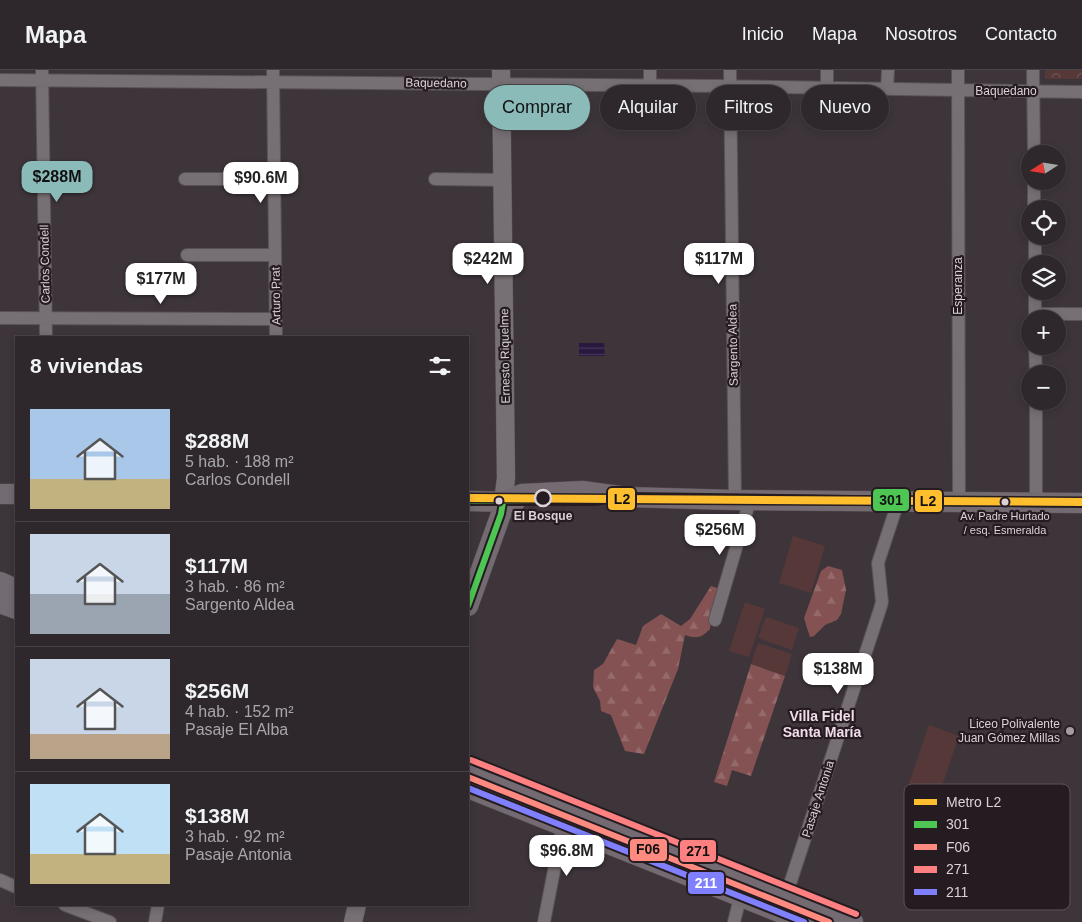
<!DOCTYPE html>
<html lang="es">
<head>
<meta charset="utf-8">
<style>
	:root { --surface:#2e282c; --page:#3a3438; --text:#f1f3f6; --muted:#a7a6a9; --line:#494448; --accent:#8bbbb9 }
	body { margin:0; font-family:Helvetica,sans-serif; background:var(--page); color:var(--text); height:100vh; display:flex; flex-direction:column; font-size:19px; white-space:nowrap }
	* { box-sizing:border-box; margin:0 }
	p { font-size:16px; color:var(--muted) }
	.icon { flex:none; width:28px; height:28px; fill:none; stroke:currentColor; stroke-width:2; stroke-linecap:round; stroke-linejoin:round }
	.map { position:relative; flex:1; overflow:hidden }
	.panel { position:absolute; left:15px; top:266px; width:454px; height:570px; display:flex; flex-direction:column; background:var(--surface); border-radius:0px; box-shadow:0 2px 8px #0003,0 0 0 1px var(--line) }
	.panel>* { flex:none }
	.banner { position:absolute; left:484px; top:15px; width:475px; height:45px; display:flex; gap:10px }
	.needle { width:32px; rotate:258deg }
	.tools { position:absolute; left:1021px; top:75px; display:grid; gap:10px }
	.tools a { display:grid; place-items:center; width:45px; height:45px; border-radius:50%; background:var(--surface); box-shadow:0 2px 8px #0003,0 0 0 1px var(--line); font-size:25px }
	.price { position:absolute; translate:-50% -42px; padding:0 11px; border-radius:10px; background:#fff; color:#222; font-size:16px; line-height:32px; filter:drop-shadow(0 1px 2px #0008) }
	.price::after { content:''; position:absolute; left:50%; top:30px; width:15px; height:11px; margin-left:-8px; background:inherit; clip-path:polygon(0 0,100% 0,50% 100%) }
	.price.selected { background:var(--accent); color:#111 }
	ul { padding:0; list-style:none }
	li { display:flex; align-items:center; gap:15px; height:125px; padding:0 15px }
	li+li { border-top:1px solid var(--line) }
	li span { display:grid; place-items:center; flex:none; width:140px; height:100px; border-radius:0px; color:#555 }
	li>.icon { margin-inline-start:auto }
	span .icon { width:60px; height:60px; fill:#fffc; stroke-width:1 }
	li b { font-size:21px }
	h2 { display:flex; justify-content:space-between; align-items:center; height:60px; padding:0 15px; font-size:21px }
	.pill { padding:0 18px; border-radius:22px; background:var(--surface); box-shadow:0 2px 8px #0003,0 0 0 1px var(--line); font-size:18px; line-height:45px }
	.pill.selected { background:var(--accent); color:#111 }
	header { display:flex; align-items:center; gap:30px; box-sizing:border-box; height:70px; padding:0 25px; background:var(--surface); border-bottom:1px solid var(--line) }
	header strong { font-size:24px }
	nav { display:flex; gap:28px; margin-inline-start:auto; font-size:18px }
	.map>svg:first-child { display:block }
</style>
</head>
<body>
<header>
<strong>Mapa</strong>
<nav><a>Inicio</a><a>Mapa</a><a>Nosotros</a><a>Contacto</a></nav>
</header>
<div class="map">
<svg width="1082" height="852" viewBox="0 0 1082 852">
	<defs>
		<pattern id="forest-firs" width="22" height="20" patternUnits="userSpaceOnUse" patternTransform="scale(1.25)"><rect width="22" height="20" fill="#845252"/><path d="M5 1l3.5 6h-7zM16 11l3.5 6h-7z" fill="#956a6a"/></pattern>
		<pattern id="park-crowns" width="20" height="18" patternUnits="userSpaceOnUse" patternTransform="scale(1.25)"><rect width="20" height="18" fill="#573838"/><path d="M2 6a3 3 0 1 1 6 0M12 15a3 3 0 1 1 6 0" fill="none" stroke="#6f5454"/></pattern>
		<pattern id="water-rules" width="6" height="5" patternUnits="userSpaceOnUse" patternTransform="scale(1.25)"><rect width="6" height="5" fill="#27183d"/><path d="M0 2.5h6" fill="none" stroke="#463958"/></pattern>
	</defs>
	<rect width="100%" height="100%" fill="#3e353b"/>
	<path fill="#573838" d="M793,466l32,10 -14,47 -32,-10z
		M745,532l20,7 -16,48 -20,-6z
		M766,547l33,11 -7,22 -34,-12z
		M758,573l34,11 -7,22 -34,-12z
		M929,655l30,11 -22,64 -30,-11z"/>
	<path fill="url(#forest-firs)" d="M828,496l14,4 4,20 -5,24 -4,6 -12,5 -11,11 -4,1 -6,-19 17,-47z
		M711,516l9,3 -8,21 -2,19c-9,9 -13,10 -25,6l-7,34 -34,85 -19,-3 -14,-36 -10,-4 -1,-10 -7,-14 1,-17 9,-6 14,-25 19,6 7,-19 18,-12 20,12 9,-7z
		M751,594l34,12 -34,100 -19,-6 -5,16 -13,-4z"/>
	<path fill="url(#park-crowns)" d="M1045,0h37v9h-37z"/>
	<path fill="url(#water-rules)" d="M579,273h25l1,13h-26z"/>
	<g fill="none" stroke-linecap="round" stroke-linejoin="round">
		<g stroke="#595156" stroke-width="14">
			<path id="street" d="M42,0l4,268
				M273,0l3,268
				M650,0v15
				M730,0l5,430
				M827,0v18
				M958,0l1,433
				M1033,0l1,84
				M0,10l718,6 364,6
				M887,19l1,-19
				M185,109h89
				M435,109l68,1
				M1034,111v28
				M1035,166v28
				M187,185h88
				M1035,221v28
				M1035,244h47
				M0,248l276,1
				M1035,276l1,28
				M1036,331v102
				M715,550l35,-120
				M0,810l16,7
				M786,826l94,-287 2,-7 -4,-39 20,-61
				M65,835l45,17
				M155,852l3,-17
				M544,852l20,-103
				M734,852l8,-32"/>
		</g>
		<g stroke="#595156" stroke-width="19">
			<path id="secondary" d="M501,0l5,408 -3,24
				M353,852l4,-17"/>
		</g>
		<g stroke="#595156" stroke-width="21">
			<path id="primary" d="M0,424h16
				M468,431l47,1
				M503,432l19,-8 60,-3 44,6 109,3 347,3
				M0,512l16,7
				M0,533l16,6
				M468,536l33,-92 2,-12
				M468,698l385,154
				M468,718l336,134"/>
		</g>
		<use href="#street" stroke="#766f73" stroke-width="12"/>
		<use href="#secondary" stroke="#766f73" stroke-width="18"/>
		<use href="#primary" stroke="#746b72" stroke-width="20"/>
		<g stroke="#241c21" stroke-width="10">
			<path id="bus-1" d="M468,431h126l32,-4 456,6
				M468,536l33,-92 2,-12"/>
		</g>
		<g stroke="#241c21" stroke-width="10">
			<path id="bus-2" d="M468,707l361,145"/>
		</g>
		<g stroke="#241c21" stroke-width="10">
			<path id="bus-3" d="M471,690l385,154"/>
		</g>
		<g stroke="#241c21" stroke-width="10">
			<path id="bus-4" d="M468,718l336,134"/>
		</g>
		<use href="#bus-1" stroke="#4dc653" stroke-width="6"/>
		<use href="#bus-2" stroke="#ff8b80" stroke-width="6"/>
		<use href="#bus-3" stroke="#ff8080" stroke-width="6"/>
		<use href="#bus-4" stroke="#8080ff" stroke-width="6"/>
		<g stroke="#241c21" stroke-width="11">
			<path id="metro-1" d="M468,428l614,4"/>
		</g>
		<use href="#metro-1" stroke="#ffbe2e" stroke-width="8"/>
	</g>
	<circle fill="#241c21" stroke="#dcd1d7" stroke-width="2.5" cx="543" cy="428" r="8"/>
	<g fill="#dcd1d7" stroke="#241c21" stroke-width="2">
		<circle cx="499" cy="431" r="4.5"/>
		<circle cx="1005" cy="432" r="4.5"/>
	</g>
	<circle fill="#a59aa0" stroke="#241c21" stroke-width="2" cx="1070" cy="661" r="5"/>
	<g text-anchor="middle" stroke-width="4.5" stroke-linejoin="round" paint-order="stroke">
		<g font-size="11" fill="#dcd1d7" stroke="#241c21">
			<text x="1005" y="450">Av. Padre Hurtado<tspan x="1005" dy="14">/ esq. Esmeralda</tspan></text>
		</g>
		<g font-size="12" fill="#dcd1d7" stroke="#241c21">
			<text transform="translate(436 13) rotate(1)" y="4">Baquedano</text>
			<text x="1006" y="25">Baquedano</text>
			<text transform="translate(45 194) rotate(-91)" y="4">Carlos Condell</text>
			<text transform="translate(958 216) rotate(-90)" y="4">Esperanza</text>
			<text transform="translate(276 226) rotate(-91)" y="4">Arturo Prat</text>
			<text transform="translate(733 275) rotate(-91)" y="4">Sargento Aldea</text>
			<text transform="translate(505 286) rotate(-91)" y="4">Ernesto Riquelme</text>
			<text transform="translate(818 729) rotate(-72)" y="4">Pasaje Antonia</text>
		</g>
		<g font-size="12" font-weight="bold" fill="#dcd1d7" stroke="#241c21">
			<text x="543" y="450">El Bosque</text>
		</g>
		<g font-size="12" fill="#dcd1d7" stroke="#241c21" text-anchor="end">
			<text x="1060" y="658">Liceo Polivalente<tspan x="1060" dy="14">Juan Gómez Millas</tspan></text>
		</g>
		<g font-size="14" font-weight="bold" fill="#f2dce9" stroke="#241c21">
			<text x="822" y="651">Villa Fidel<tspan x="822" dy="16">Santa María</tspan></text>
		</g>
	</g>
	<rect x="904" y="714" width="166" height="126" rx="8" fill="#241c21" stroke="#5b5258" stroke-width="1"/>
	<rect x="914" y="729" width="23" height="6" fill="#ffbe2e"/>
	<rect x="914" y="751" width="23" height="7" fill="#4dc653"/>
	<rect x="914" y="774" width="23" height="6" fill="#ff8b80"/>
	<rect x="914" y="796" width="23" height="7" fill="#ff8080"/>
	<rect x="914" y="819" width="23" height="6" fill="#8080ff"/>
	<g font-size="14" fill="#dcd1d7">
		<text x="946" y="737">Metro L2</text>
		<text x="946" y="759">301</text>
		<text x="946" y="782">F06</text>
		<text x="946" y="804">271</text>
		<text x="946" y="827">211</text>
	</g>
	<g stroke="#241c21" stroke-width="2">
		<rect x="607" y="417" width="29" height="24" rx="5" fill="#ffbe2e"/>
		<rect x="872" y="418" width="38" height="24" rx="5" fill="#4dc653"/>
		<rect x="914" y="419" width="29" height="24" rx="5" fill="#ffbe2e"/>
		<rect x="629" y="768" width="39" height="24" rx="5" fill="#ff8b80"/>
		<rect x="679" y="769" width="38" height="24" rx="5" fill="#ff8080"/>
		<rect x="687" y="801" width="38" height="24" rx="5" fill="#8080ff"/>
	</g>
	<g font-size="14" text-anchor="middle" font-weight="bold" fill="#fff">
		<text x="706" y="818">211</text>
	</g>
	<g font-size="14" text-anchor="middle" font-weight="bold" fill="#111">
		<text x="622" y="434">L2</text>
		<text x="891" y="435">301</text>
		<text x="928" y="436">L2</text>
		<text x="648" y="784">F06</text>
		<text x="698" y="786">271</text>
	</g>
</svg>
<div class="tools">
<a><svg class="needle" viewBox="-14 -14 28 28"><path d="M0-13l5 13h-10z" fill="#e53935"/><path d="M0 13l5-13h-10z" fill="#a7a6a9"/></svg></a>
<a><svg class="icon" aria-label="locate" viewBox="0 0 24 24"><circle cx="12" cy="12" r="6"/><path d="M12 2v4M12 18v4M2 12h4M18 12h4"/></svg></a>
<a><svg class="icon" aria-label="layers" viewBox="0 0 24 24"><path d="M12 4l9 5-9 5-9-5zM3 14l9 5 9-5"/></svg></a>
<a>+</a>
<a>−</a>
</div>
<b class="price selected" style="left:57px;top:133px">$288M</b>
<b class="price" style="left:261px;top:134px">$90.6M</b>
<b class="price" style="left:488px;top:215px">$242M</b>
<b class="price" style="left:719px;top:215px">$117M</b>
<b class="price" style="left:161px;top:235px">$177M</b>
<b class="price" style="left:720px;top:486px">$256M</b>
<b class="price" style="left:838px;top:625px">$138M</b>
<b class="price" style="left:567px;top:807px">$96.8M</b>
<div class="banner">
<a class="pill selected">Comprar</a>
<a class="pill">Alquilar</a>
<a class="pill">Filtros</a>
<a class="pill">Nuevo</a>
</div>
<section class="panel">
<h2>8 viviendas<svg class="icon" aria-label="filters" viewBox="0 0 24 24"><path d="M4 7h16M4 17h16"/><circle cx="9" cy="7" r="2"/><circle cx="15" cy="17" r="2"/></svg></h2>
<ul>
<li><span style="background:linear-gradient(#a9c7e8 70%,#c2b280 0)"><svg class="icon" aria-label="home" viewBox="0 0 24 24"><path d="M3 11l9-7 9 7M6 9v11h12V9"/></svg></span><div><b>$288M</b><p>5 hab. · 188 m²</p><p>Carlos Condell</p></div></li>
<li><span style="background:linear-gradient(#c9d6e8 60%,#9aa5b1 0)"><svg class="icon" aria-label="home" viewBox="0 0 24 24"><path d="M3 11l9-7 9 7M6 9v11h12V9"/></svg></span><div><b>$117M</b><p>3 hab. · 86 m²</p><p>Sargento Aldea</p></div></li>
<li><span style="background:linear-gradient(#c9d6e8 75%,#b9a48a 0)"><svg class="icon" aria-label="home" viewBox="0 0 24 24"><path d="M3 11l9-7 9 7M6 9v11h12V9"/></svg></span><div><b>$256M</b><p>4 hab. · 152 m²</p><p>Pasaje El Alba</p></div></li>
<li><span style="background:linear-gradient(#bfe0f5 70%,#c2b280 0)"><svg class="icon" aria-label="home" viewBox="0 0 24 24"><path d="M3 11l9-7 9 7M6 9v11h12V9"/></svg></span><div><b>$138M</b><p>3 hab. · 92 m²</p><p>Pasaje Antonia</p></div></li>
</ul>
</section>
</div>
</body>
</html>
